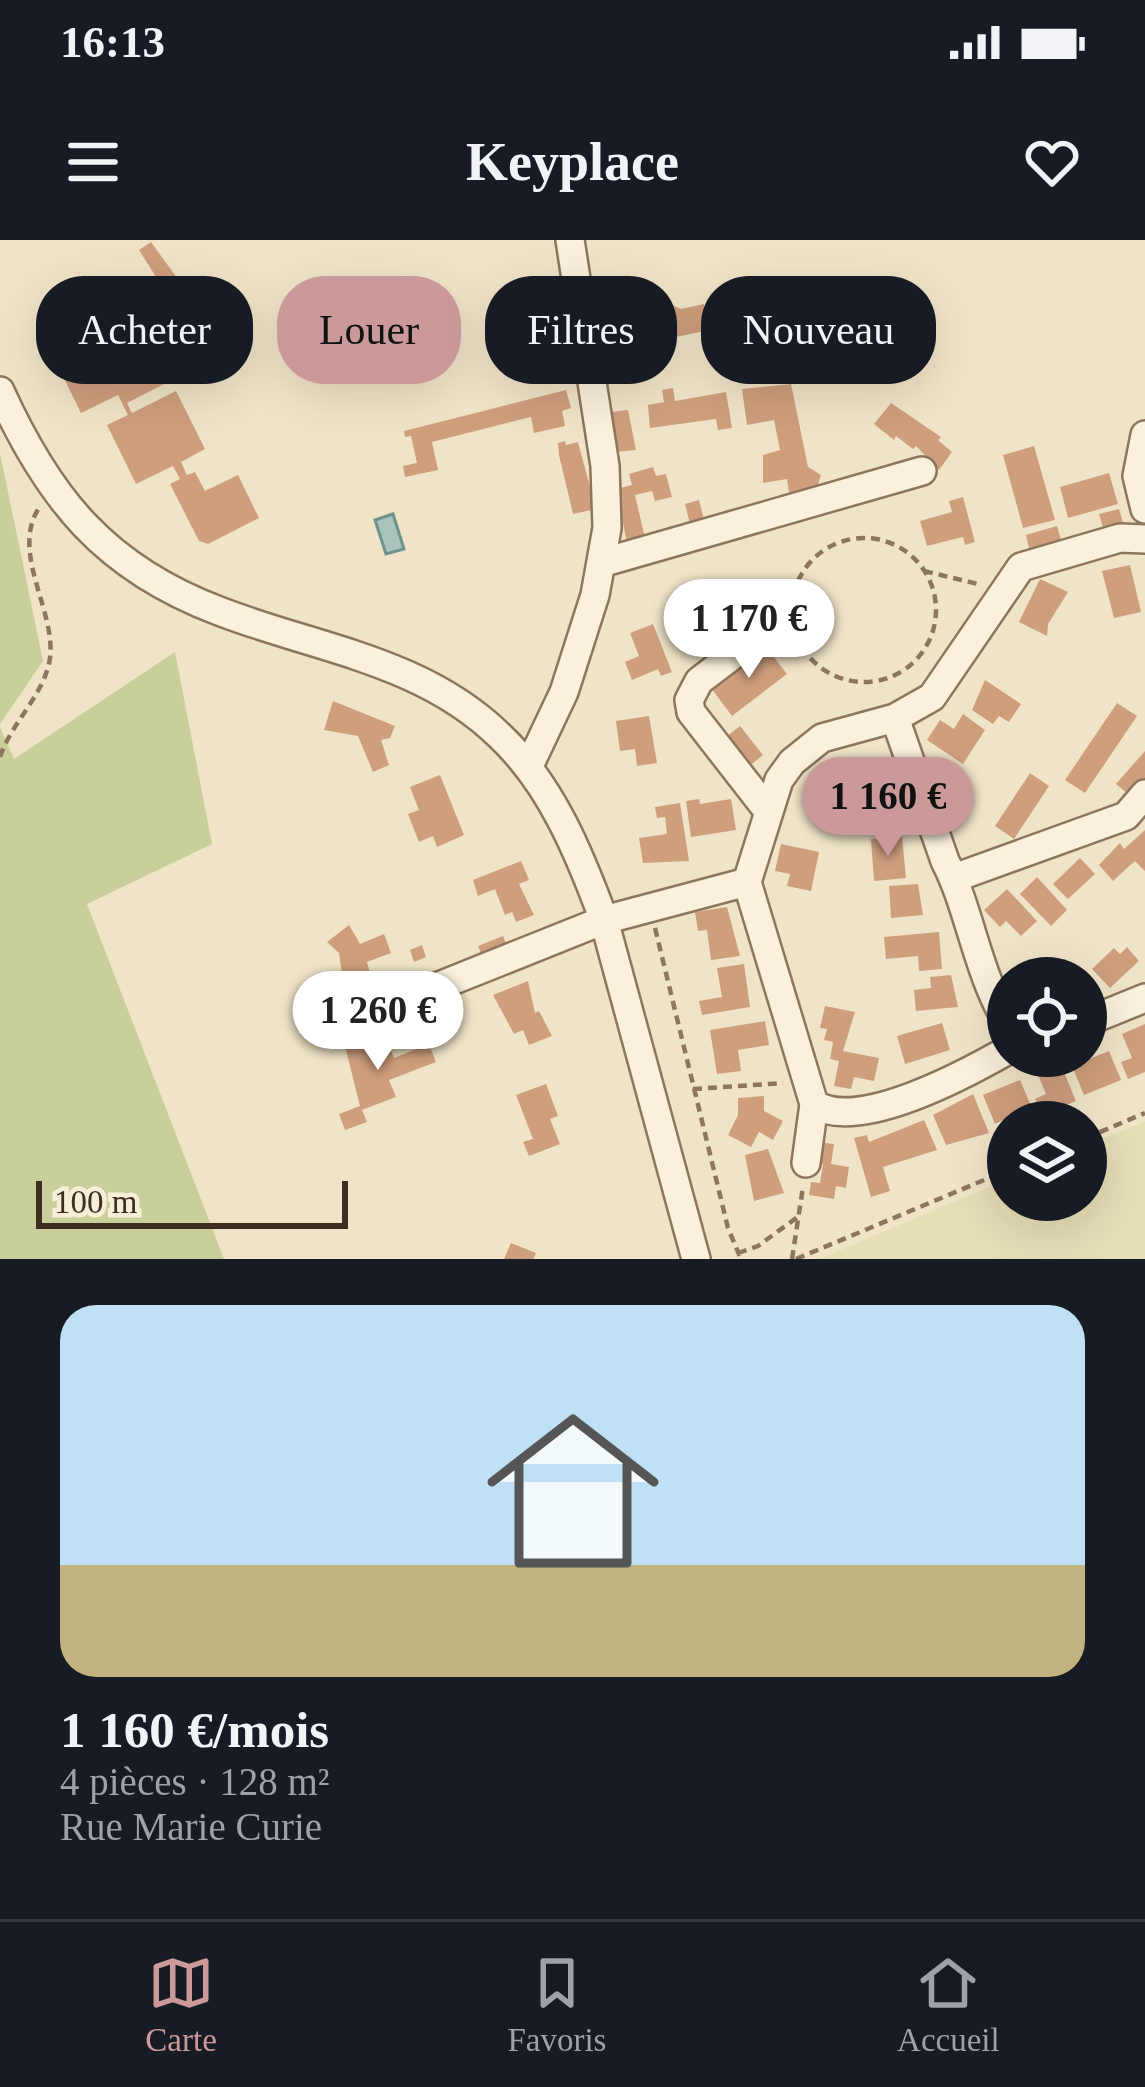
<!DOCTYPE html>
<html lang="fr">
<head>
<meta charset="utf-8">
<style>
	:root { --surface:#171b24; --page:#20242c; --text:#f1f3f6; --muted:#9ea1a6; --line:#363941; --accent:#cc999b }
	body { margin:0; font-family:"Times New Roman",serif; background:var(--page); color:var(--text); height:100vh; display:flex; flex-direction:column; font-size:45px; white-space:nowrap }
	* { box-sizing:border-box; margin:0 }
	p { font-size:39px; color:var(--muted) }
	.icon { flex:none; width:66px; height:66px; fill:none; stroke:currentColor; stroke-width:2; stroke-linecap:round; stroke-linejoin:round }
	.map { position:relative; height:1019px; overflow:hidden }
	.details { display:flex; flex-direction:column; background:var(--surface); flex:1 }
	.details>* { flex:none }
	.hud { position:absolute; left:36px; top:36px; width:1074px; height:108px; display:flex; gap:24px }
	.controls { position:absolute; left:987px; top:717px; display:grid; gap:24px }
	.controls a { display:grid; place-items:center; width:120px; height:120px; border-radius:50%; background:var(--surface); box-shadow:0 12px 48px #0002; font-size:60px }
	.scale { position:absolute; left:36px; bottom:30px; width:312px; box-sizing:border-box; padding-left:12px; border:6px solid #3d2e20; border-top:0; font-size:33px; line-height:42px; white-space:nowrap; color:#3d2e20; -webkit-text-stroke:9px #f7eed8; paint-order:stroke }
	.price { position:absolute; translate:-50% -102px; padding:0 27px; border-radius:42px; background:#fff; color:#222; font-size:39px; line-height:78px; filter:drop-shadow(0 3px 6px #0008) }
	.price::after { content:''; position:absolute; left:50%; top:72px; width:36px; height:27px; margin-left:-18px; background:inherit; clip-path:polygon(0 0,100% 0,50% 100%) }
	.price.on { background:var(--accent); color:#111 }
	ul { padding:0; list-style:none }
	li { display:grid; align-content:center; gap:24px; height:636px; padding:0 60px }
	li span { display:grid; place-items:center; height:372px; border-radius:36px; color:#555 }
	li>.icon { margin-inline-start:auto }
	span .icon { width:216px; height:216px; fill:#fffc; stroke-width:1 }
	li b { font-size:51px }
	.chip { padding:0 42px; border-radius:48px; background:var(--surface); box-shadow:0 12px 48px #0002; font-size:42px; line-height:108px }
	.chip.on { background:var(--accent); color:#111 }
	.status { display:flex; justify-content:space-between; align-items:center; height:84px; padding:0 60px; background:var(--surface); direction:ltr }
	.status svg { height:33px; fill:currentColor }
	header { display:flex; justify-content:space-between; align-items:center; height:156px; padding:0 60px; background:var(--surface); font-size:54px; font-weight:700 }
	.tab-bar { display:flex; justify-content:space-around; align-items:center; height:168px; border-top:3px solid var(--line); background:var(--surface); font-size:33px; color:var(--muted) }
	.tab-bar a { display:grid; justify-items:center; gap:6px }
	.tab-bar .on { color:var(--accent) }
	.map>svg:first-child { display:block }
</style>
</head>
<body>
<div class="status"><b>16:13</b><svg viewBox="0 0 49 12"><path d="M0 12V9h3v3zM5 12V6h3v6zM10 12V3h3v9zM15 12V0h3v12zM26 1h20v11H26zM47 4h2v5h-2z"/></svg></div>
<header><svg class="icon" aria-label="menu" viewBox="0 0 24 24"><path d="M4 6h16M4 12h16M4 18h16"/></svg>Keyplace<svg class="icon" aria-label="heart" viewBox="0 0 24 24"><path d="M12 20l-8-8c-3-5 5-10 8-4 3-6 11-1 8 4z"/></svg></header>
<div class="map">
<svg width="1145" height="1019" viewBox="0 0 1145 1019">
	<rect width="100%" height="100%" fill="#f0e4c8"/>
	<path fill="#e6deb5" d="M1145,881v138h-326l189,-80v21h78v-54z"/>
	<path fill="#c9cf9b" d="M0,213l43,208 -43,63z
		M175,412l37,192 -125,60 137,355h-224v-532l14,32z"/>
	<path fill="#a9c4bc" stroke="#6f938a" stroke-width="3" d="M393,274l11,35 -18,5 -11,-34z"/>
	<path fill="#cf9f7d" d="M151,2l34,47 -15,10 -31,-49z
		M132,60l40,80 -45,23 5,10 44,-22 29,58 -24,13 6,13 8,-3 10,19 33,-16 21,43 -51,26 -9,-3 -29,-57 10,-5 -7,-13 -37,18 -29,-59 21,-10 -10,-20 -37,18 -35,-71z
		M621,61l4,19 28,-6 10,-13 18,8 23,-5 1,27 -93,19 -13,-44z
		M834,68l15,4 -7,24 -15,-4z
		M854,81l12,3 -4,11 17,5 31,-8 10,19 -35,15 -34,-6 -8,-7z
		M791,144l17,83 13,8 -5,16 -26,8 -3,-20 -24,4v-28l17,-5 -6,-30 -27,5 -5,-36z
		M673,148l2,13 51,-9 6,36 -14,2 -2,-11 -66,9 -2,-23 16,-3 -2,-12z
		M566,150l5,18 -9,3 3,15 -31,7 -3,-16 -99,25 6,28 -33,7 -2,-11 14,-3 -6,-27 -6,1 -1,-6z
		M891,163l50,34 -3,3 14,12 -13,18 -23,-24 -3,3 -17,-13 -2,4 -20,-16z
		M628,170l8,40 -21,2 -4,-40z
		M565,201l1,4 12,-3 18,67 -23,5 -14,-59 -1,-12z
		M1034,206l21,74 -32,8 -20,-73z
		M653,227l3,9 10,-2 6,23 -17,4 -3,-10 -17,4 10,43 -18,5 -11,-54 16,-4 -3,-11z
		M1109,233l9,31 -50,14 -8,-31z
		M963,257l12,45 -10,3 -2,-8 -36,9 -7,-25 32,-9 -3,-11z
		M699,260l6,24 -14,4 -6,-24z
		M1119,269l5,17 -20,5 -5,-17z
		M1057,286l5,17 -32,9 -4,-17z
		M1130,325l11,47 -27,6 -12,-47z
		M1040,339l28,13 -20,32 -1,12 -28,-14z
		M716,357l14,36 -23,9 -5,-12 -25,10 -11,-26z
		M653,384l19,48 -11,4 -3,-7 -26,11 -7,-18 14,-6 -9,-23z
		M766,407l21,27 -55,42 -21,-28z
		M985,440l36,24 -12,18 -10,-6 -6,8 -21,-14z
		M333,461l62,25 -5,12 -9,2 8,25 -16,7 -15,-36 -34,-6z
		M1117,463l20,13 -52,77 -20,-13z
		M963,474l22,16 -22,34 -36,-24 13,-20 14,9z
		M649,476l8,47 -20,3 -2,-17 -15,2 -4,-30z
		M740,486l23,29 -15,12 -22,-30z
		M1145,511v27l-16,17 -13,-11z
		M1030,533l19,13 -35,53 -19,-13z
		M440,535l24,60 -27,12 -4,-11 -14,6 -11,-28 11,-4 -9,-23z
		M883,541l13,36 -24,8 -12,-36z
		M699,559l1,5 31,-5 5,31 -45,7 -5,-36z
		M680,563l9,58 -46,2 -4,-25 28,-4 -2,-17 -8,1 -2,-11z
		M1145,590v41l-10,-10 -22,20 -14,-16 21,-22 4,6z
		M902,597l4,41 -32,3 -3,-42z
		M781,604l38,8 -8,39 -24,-5 3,-12 -15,-3z
		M1080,618l15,16 -27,25 -15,-15z
		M521,621l8,19 -10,4 15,31 -18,7 -4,-10 -7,3 -10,-26 -17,7 -5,-16z
		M1037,637l30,33 -16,16 -31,-32z
		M918,644l5,31 -32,3 -2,-32z
		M1007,649l30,32 -16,15 -15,-15 -6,6 -16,-17z
		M727,667l13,49 -29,4 -4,-30 -9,1 -3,-19z
		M349,685l11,19 24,-10 7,19 -24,9 6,22 -29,3 -5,-34 -12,-11z
		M939,692l3,37 -23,2 -1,-15 -32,3 -2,-22z
		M503,696l4,10 -25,10 -4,-10z
		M422,705l4,12 -12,5 -4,-12z
		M1127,707l12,14 -29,27 -18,-19 22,-21 6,6z
		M1074,723l12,15h-31z
		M744,724l6,43 -48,8 -3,-14 23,-4 -5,-29z
		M951,735l7,32 -42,4 -2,-21 17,-2 -1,-11z
		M528,741l7,32 4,-2 13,25 -23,9 -6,-15 -9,4 -21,-39z
		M825,766l30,6 -12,39 36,7 -5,23 -20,-4 -3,12 -17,-3 5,-25 -9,-2 3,-17 -9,-2 3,-11 -7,-1z
		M765,781l4,24 -31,5 3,21 -24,3 -7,-44z
		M942,783l8,27 -45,14 -8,-28z
		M1145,784v48l-17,7 -7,-17 11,-4 -10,-24z
		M383,791l11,27 35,-14 7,18 -47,18 7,17 -34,13 5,12 -22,8 -6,-16 21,-8 -15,-60z
		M1109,811l12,29 -37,15 -12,-29z
		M1059,820l17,41 -34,14 -7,-16 11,-5 -10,-24z
		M1020,840l11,26 -36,18 -12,-29z
		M546,844l12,32 -8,3 10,25 -31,12 -6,-14 10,-3 -17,-44z
		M973,854l16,39 -43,12 -13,-30z
		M764,856v15l19,10 -10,19 -14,-8 -8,15 -23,-12 10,-20v-17z
		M924,880l13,30 -54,17 7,24 -19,6 -17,-59 13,-3 2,7z
		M817,902l17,2 -3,20 18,3 -3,21 -10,-2 -2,13 -25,-4 2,-13 9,1 3,-19 -9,-2z
		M768,909l16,44 -30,8 -9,-46z
		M511,1003l25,10 -3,6h-29z"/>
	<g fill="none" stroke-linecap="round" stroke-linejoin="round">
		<g stroke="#8d765c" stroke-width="32">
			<path id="minor" d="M0,151c49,108 105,177 219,220 98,38 204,49 282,126 51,49 79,118 103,183l92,339
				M1145,195l-8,41 8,33
				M601,323l321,-92
				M749,403l-50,38 -10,19 2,12 77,99
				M895,478l50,143c25,48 32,112 63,162
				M529,526l35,-74 31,-97 12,-67 -2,-62 -35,-226
				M957,637l169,-61 19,-22
				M429,750l175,-70 143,-38
				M1086,782l59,-24
				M1008,810c-42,24 -151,83 -194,54l-67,-222 32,-102 13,-18 30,-24 73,-20 37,-21 89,-130 99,-29 25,1
				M806,923l8,-59"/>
		</g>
		<path stroke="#8d765c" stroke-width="4.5" stroke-dasharray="9 6" stroke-linecap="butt" d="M792 370a72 72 0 1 1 144 0a72 72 0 1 1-144 0Z
			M924,331l58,14
			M767,388l25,-12
			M0,517c11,-34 45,-63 50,-99 6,-49 -42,-108 -9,-153
			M655,688l73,300 13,31
			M693,849l90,-6
			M1086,898l59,-25
			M738,1013l20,-7 41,-30
			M792,1019l11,-72
			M796,1019l212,-89"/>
		<use href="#minor" stroke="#faf1dc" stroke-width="27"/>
	</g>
</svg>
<div class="controls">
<a><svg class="icon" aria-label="locate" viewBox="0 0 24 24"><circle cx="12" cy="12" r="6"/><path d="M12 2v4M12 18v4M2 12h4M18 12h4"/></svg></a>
<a><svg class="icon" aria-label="layers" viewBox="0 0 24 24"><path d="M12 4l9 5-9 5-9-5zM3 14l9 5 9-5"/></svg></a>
</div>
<div class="scale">100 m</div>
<b class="price" style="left:749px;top:441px">1 170 €</b>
<b class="price on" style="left:888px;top:619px">1 160 €</b>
<b class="price" style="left:378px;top:833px">1 260 €</b>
<div class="hud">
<a class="chip">Acheter</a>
<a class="chip on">Louer</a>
<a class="chip">Filtres</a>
<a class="chip">Nouveau</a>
</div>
</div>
<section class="details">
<ul>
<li><span style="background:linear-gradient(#bfe0f5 70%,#c2b280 0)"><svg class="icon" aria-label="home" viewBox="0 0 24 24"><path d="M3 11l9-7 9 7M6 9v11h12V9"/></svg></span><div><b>1 160 €/mois</b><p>4 pièces · 128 m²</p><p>Rue Marie Curie</p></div></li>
</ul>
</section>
<nav class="tab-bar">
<a class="on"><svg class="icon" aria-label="map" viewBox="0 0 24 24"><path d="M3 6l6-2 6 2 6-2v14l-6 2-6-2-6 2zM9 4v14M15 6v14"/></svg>Carte</a>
<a><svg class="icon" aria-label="saved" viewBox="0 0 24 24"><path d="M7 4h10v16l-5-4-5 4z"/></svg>Favoris</a>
<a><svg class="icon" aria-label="home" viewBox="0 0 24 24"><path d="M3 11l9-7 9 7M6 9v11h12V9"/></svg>Accueil</a>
</nav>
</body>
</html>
